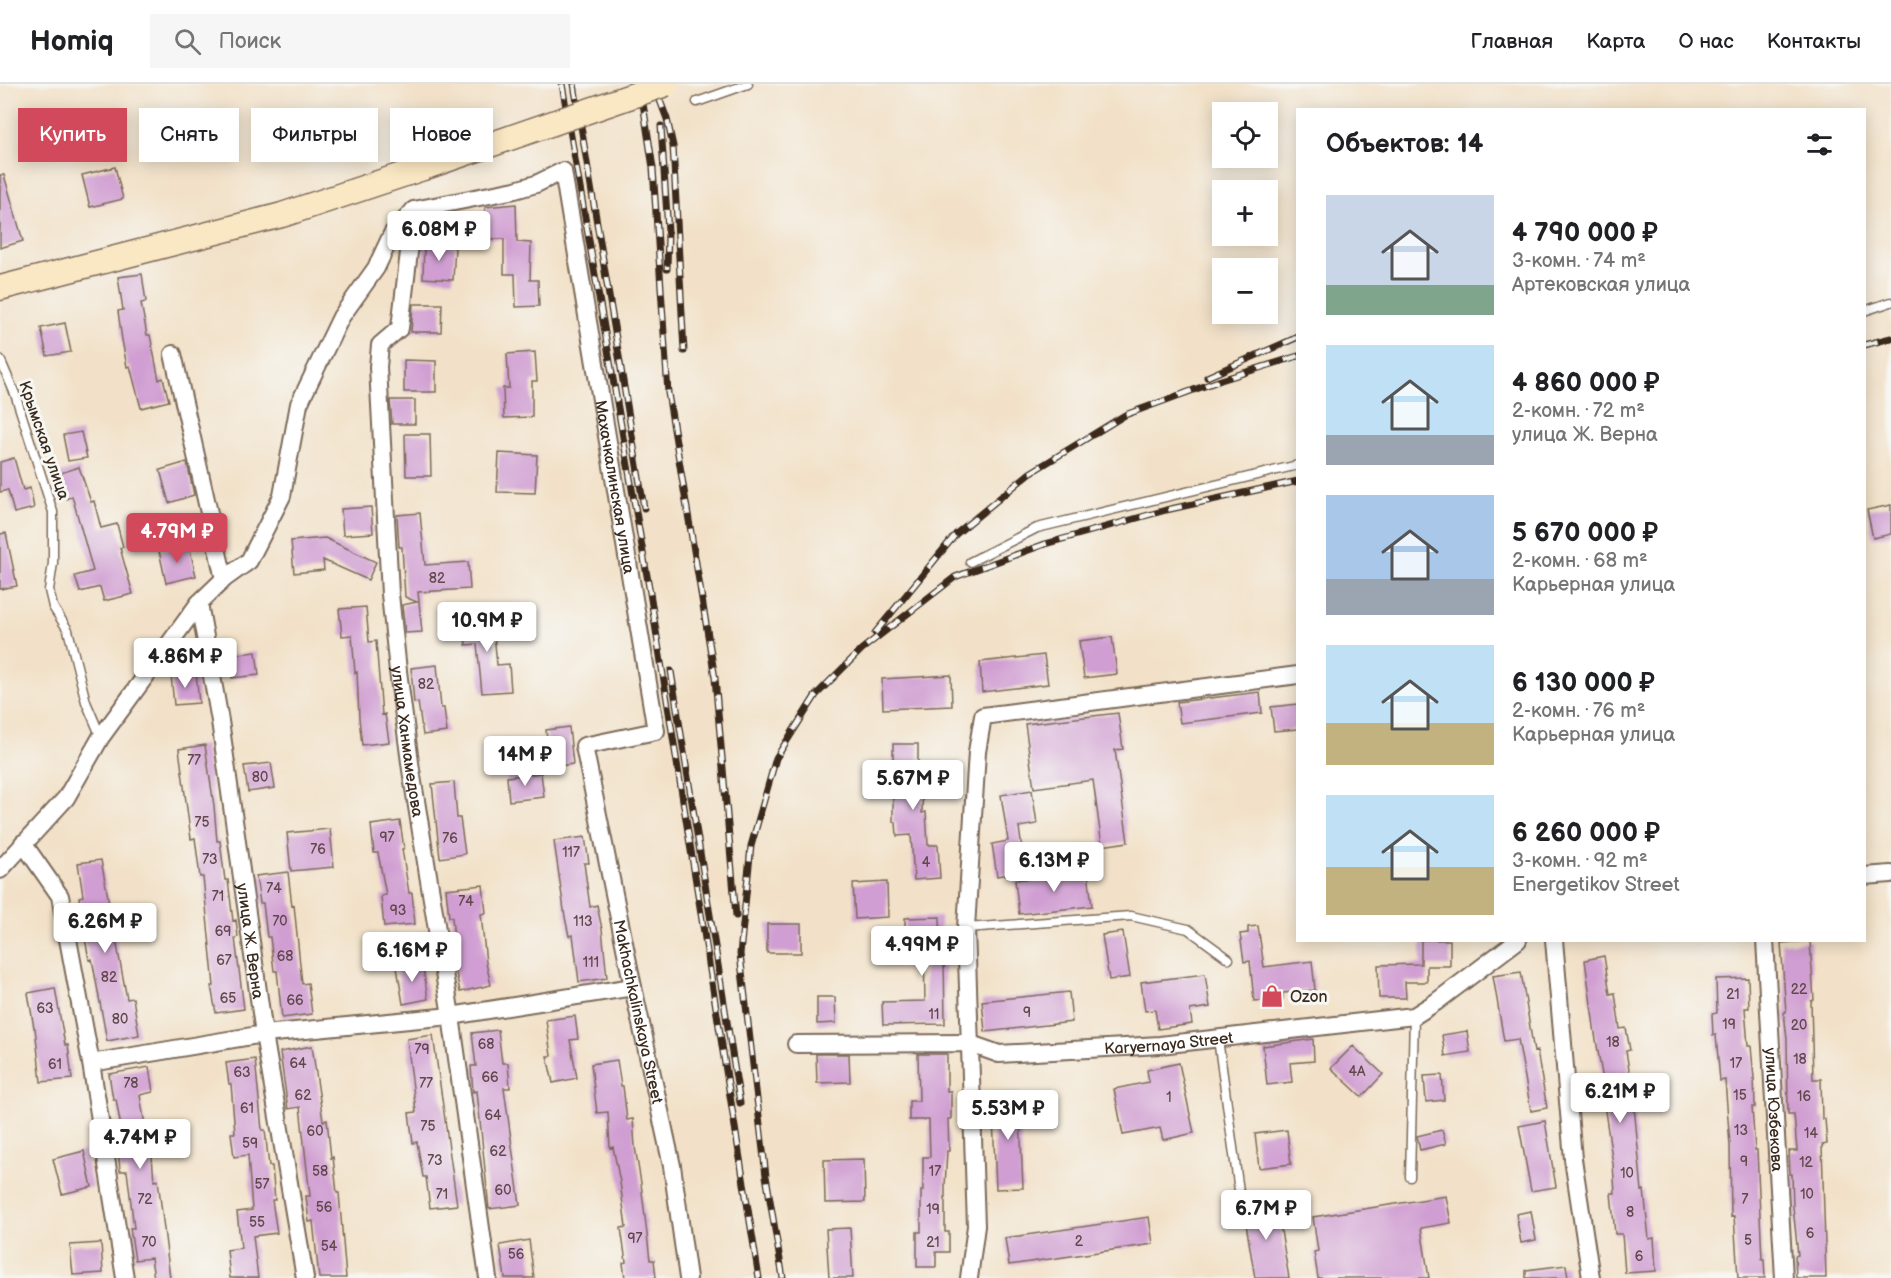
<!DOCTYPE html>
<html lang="ru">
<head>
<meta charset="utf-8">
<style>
	:root { --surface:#fff; --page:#f6f6f6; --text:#202124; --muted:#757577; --line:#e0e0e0; --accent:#d1495b }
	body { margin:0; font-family:"Balsamiq Sans",sans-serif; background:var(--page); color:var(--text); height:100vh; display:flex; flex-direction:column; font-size:22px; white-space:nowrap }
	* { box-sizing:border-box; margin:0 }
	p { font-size:20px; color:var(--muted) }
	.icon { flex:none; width:33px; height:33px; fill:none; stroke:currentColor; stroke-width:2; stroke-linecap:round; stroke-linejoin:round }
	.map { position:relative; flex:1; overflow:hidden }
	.details { position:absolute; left:1296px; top:24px; width:570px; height:834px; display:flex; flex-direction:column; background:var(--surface); border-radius:0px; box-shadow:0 3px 15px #0003 }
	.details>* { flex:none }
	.hud { position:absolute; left:18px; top:24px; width:570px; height:54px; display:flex; gap:12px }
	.buttons { position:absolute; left:1212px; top:18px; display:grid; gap:12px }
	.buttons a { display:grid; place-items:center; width:66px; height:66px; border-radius:0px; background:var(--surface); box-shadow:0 3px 15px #0003; font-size:30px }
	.price { position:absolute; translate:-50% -51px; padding:0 14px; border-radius:6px; background:#fff; color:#222; font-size:20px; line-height:39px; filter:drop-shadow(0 2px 3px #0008) }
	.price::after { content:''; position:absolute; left:50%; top:36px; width:18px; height:14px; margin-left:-9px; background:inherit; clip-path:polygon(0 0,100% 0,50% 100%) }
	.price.on { background:var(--accent); color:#fff }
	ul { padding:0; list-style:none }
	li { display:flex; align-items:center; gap:18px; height:150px; padding:0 30px }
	li span { display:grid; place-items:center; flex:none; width:168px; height:120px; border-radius:0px; color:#555 }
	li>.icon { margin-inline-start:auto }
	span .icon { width:72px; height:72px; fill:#fffc; stroke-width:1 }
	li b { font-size:26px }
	h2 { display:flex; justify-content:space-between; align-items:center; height:72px; padding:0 30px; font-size:26px }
	.pill { padding:0 21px; border-radius:0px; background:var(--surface); box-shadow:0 3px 15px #0003; font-size:21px; line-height:54px }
	.pill.on { background:var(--accent); color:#fff }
	header { display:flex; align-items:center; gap:36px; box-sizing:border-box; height:84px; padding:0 30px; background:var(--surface); border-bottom:2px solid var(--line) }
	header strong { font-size:28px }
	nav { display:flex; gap:33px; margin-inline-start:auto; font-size:21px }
	.search { width:420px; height:54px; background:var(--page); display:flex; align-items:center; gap:15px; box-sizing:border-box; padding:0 21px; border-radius:0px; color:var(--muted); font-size:22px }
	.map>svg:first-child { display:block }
</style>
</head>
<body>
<header>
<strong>Homiq</strong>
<div class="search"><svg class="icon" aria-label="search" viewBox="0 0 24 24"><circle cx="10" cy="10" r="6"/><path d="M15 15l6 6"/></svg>Поиск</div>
<nav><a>Главная</a><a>Карта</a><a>О нас</a><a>Контакты</a></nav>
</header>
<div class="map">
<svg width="1891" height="1194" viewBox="0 0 1891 1194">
	<rect width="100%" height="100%" fill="#f6f6f2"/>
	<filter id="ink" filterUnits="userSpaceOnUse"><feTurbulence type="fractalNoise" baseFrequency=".0167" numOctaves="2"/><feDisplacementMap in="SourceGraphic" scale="12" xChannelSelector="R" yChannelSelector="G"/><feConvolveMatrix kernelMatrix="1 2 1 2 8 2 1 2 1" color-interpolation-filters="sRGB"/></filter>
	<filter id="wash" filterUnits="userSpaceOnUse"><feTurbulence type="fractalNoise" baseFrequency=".008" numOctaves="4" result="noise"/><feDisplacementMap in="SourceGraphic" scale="24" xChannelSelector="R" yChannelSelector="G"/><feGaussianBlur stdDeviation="1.35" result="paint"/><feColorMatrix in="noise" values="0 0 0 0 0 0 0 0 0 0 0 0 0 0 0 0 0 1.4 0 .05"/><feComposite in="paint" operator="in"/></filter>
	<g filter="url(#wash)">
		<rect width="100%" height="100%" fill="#f2e1c8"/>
		<g id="blocks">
			<path fill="#d09ed2" d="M115,83l8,32 -33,8 -8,-32z
				M0,91h4l19,66 -23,7z
				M516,120l1,38 14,1 -1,37h8l1,26 -23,1 -1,-33h-11v-35h-18l-1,-32z
				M424,161l31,2 -2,33 -30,-2z
				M142,190l4,28 -5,1 6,32h3l9,45 4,-2 6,23 -28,7 -11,-42 -3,1 -5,-27 -4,-29 5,-1 -5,-33z
				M413,220h29l-1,28h-30z
				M65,239l6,29 -24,4 -6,-28z
				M535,268l2,29h-5v36l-28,1 -1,-30h6l-2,-34z
				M404,276l32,1v31h-32z
				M390,316h25v24h-23z
				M81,348l6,26 -19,3 -5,-26z
				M405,350h25l1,42h-25z
				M499,369l38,2 -2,38 -38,-1z
				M14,374l9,32 7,-2 4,20 -20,5 -6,-23 -8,2v-30z
				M187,378l7,33 -25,8 -9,-33z
				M79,383l12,35 3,-1 7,27 16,-4 6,23 -3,1 13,46 -29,7 -4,-14 -20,5 -5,-16 18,-5 -21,-75 -6,3 -8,-25z
				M1891,421v29l-18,4 -6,-28z
				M371,423l2,26 -30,2 -2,-26z
				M420,429l5,52 43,-3 2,27 -52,3 4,40 -17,1 -3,-28 15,-3 -12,-5 -3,-50h-3l-2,-32z
				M6,449l11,53 -17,3v-55z
				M325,454l51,24 -8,18 -45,-20 1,10 -30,3 -3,-32z
				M189,461l7,31 -30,7 -7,-32z
				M366,523l3,35 7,-1 6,74 3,-1 4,28 -27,3 -3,-27 -2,-46 -2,1 -3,-38 -10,1 -3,-27z
				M492,529l5,52 12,-1 2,27 -29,2 -5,-49 -11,1 -3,-30z
				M1112,553l5,37 -33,4 -5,-37z
				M256,568l3,23 -27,3 -2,-23z
				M1044,571l4,29 -66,8 -2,-30z
				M437,581l4,43h3l3,24 -24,3 -5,-33 -4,1 -3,-35z
				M196,589l3,30 -25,2 -3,-30z
				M951,591l1,31 -69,3 -1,-30z
				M1260,608l2,21 -82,10 -3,-21z
				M1298,620v25l-24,2 -3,-24z
				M1118,629l5,36 -8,1 13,92 -26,4 -9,-66 -59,8 -9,-64z
				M569,643l4,37 -23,3 -4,-37z
				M893,660h25v37h5l-1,32 4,-1 2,33h10l2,33 -26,2 -3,-45 -14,1 -1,-14h-3z
				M205,661l9,61 3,35h3l5,39h3l5,41 3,-1 2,17 -3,1 9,71 -28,4 -5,-27h3l-11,-109h-3l-5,-39 -4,1 -12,-90z
				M271,679l4,25 -27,4 -4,-26z
				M541,689l3,24 -35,4 -2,-24z
				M454,698l3,36h3l5,36 -25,4 -8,-74z
				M1032,706l5,34 -18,3 6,45 -28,4 -5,-32 16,-3 -7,-46z
				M400,737l4,28h-2l7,44h3l3,31 -31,3 -3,-31 5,-1 -8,-42h-4l-3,-28z
				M330,745l4,38 -43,4 -4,-38z
				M585,753l4,26h-5l6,44 7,-2 5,24 5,49 -28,4 -6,-47 -4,1 -4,-19 -11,-76z
				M101,776l26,139 6,-1 6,37 -32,6 -15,-82 -3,1 -5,-27 -5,-36 4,-1 -5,-33z
				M288,788l4,34 2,-1 8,79 6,-1 4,31 -30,4 -5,-47h-3l-4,-34h-3l-4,-34h-3l-4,-27z
				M1088,788l4,34 -73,8 -4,-34z
				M887,798l1,35 -33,2 -2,-35z
				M483,801l3,28 -5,1 5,49 5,22 -31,7 -6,-29h2l-4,-46h-3l-3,-28z
				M940,833l1,40h3l1,67 -62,1 -1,-23 43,-1 -1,-48h-19v-35z
				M767,840h34v29h-34z
				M1258,842l6,41 48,-6 3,29 -32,3v6l-29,2 -4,-40 -6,1 -4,-28 8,-1v-6z
				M1123,848l7,45 -21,3 -7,-45z
				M1421,856h29v26h-23v16h-22l1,16h-27l-1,-33 43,-1z
				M1810,857l4,59 -3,1 2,78h8l1,40h3l2,25 -5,1 4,133h-30l-1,-22 3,-1 -5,-48 -1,-33h-2l-1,-23h8l-3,-37h-6l-1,-75 -3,-27h2l-5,-69z
				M1604,872l6,38 5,-1 5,36 6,-1 4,22 -4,1 7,44 9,96 2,-1 5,49 5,-1 2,33 -31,2 -3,-39h-7l-4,-41h4l-2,-29 -10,-66h3l-11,-64 -10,-74z
				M422,879l6,36 -25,5 -6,-37z
				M1521,888l13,80 3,-1 10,57 -16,3 -13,-72 -14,2 -11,-65z
				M1205,890l5,33 -20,3 2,14 -34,5 -3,-19 -10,1 -4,-29z
				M1748,894l1,30h-4l3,38h3l3,32 1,29h-3l3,43h2l5,109h2l1,19h-27l-4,-62 -3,1 -1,-72 -5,-65 -5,1 -4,-46h-3l-1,-21 5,-1 -1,-34z
				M55,904l10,57h3l4,34 -31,3 -6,-54h-1l-6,-35z
				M1069,908l3,30 -87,10 -3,-31z
				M817,913h18l1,26 -19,1z
				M575,932l3,23 -8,1 7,38 -24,5 -6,-27h4l-5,-36z
				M498,946l4,33h6l2,25h-6l16,117 -31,4 -12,-118 -4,1 -2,-26h5l-4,-33z
				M1467,947l3,21 -25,4 -3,-21z
				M433,951l24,170 -27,3 -4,-31h-3l-6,-35 -4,1 -4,-30 7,-1 -9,-73z
				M1313,955l1,22 -24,2 2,19 -25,3 -4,-39z
				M312,962l11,75 4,-1 4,38 2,-1 4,36h2l7,85h-27l-6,-57 -4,1 -3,-26h4l-10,-89 -12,2 -8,-57z
				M1353,962l30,28 -21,23 -31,-29z
				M816,970h33l1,28 -33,1z
				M918,970h29v37h4v28h-3l1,32h-2l-2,35v46h4v20h-13v15h-19v-35h4v-41h2v-34h7l-1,-37h-20v-19h10z
				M255,975l7,71h3l4,36h3l3,34h-3l5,33 -24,3 5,42h-28l-3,-28 14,-2 -4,-36 15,-2 -4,-55 -14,2 -3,-24h4l-4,-49h-2l-3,-21z
				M617,976l4,26h2l4,34 6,-1 2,28 6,36 9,77h4l2,18h-31l-2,-15 3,-1 -5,-34 5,-1 -6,-45 -7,-35 -3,1 -2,-36 -11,1 -6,-49z
				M1179,979l15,70 -31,7 -3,-12 -37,7 -9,-46 35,-7 -2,-12z
				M149,983l4,25 -13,3 8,49h3l3,37 4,-1 12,98h-16l-3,-20 -16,2 -5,-32h4l-7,-57h-7l-2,-25 6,-1 -8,-46h-3l-4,-25z
				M1442,991l2,25 -18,2 -2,-26z
				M1019,1009l4,95 -27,1 -4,-95z
				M1545,1037l11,66 -25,4 -12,-65z
				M1287,1046l4,34 -32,4 -4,-34z
				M1442,1046l4,14 -26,6 -3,-14z
				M84,1067l8,36 -30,7 -9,-35z
				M864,1075l1,43 -40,1 -1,-43z
				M1446,1112l5,27 -30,5 8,50h-111l-4,-26 4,-1 -5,-34z
				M1276,1117l13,77h-34l-12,-72z
				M1531,1127l5,29 -15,3 -5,-29z
				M1149,1133l4,27 -144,21 -4,-27z
				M850,1144l3,50h-24l-3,-49z
				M529,1156l5,38h-29l-5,-33z
				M101,1159l2,30 -30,2 -3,-30z
				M1566,1181l2,13h-42v-8z"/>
		</g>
	</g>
	<g filter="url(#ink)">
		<use href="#blocks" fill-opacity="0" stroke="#7b6a5a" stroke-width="1.5"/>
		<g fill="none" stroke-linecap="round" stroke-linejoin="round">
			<g stroke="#7b6a5a" stroke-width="11">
				<path id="lane" d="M697,18l51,-18
					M1864,227l27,-9
					M0,275l15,35 38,118v51l-4,27 4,17 15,23 18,72 15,35
					M970,478l67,-34 261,-63
					M966,844l165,-12 57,13 41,30
					M1218,955l21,152
					M1410,1093l4,-161"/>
			</g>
			<g stroke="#7b6a5a" stroke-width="20">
				<g id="street">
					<path id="s1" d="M414,126l-14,118 -20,17 -2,22 12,227 8,77 13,99 40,246 37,262"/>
					<path d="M173,270l51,225"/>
					<path id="s2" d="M199,519l21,118 44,313 41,244"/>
					<path d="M23,759l37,53 31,167 34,215"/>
					<path id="s3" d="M0,786l66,-72 35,-61 98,-134 25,-24 25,-18 33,-65 17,-92 42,-87 35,-49 16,-34 22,-24 101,-20 21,-6 27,-13 93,560 -72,15 49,241 39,179 16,112"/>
					<path d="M1864,792l27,-2"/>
					<path d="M1554,856l19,219 18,119"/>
					<path id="s4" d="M1765,856l19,338"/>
					<path id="s5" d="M796,960l172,-1 31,11 161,-9 254,-29 22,-14 82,-62"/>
					<path d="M91,979l173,-29 187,-18 182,-29"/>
					<path d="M969,1194l7,-52 -10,-298 11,-176 6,-36 315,-41"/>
				</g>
			</g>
			<g stroke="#7b6a5a" stroke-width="27">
				<path id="secondary" d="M0,204l282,-73 141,-47"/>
			</g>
			<use href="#lane" stroke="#fff" stroke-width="8"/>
			<use href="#street" stroke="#fff" stroke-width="16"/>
			<use href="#secondary" stroke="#fae7c3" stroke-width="24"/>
			<g stroke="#3b2a1e" stroke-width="7">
				<path id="rail" d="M562,0l88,509 109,685
					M574,0l70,424
					M640,0l13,84 15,225 47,285 21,238
					M658,11l9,24 6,27 11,205
					M661,42l7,105 -1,38
					M1864,261l27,-7
					M1207,293l91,-40
					M875,549l81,-99 74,-61 95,-58 96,-35 77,-24
					M671,587l69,432
					M783,1194l-17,-102 -26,-222 11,-108 25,-88 40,-63 46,-46 93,-72 90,-33 121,-34 132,-29"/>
			</g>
			<use href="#rail" stroke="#f6f6f2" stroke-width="4.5" stroke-dasharray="14" stroke-linecap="butt"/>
			<g stroke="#7b6a5a" stroke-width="27" stroke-linecap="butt">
				<path id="secondary-bridge" d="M423,84l243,-84"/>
			</g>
			<use href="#secondary-bridge" stroke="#fae7c3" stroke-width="24"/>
		</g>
	</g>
	<defs>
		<g id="shop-bare" transform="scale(1.8)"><path d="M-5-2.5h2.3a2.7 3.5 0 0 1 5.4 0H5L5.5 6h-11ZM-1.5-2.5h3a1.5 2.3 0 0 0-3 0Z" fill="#d1495b" stroke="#f6f6f2" stroke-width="2.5" paint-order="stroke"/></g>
	</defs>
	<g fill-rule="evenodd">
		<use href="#shop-bare" x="1272" y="912"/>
	</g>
	<g text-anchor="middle" stroke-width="6" stroke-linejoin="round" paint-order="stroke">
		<g font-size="14" fill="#60474b">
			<text x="437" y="499">82</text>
			<text x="426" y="605">82</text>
			<text x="194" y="681">77</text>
			<text x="260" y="698">80</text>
			<text x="202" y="743">75</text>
			<text x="387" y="758">97</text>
			<text x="450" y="759">76</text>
			<text x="318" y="770">76</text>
			<text x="571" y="773">117</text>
			<text x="210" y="780">73</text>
			<text x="926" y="783">4</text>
			<text x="274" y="809">74</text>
			<text x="218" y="817">71</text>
			<text x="466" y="822">74</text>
			<text x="398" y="831">93</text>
			<text x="280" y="842">70</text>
			<text x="583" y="842">113</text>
			<text x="223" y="852">69</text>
			<text x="285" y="877">68</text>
			<text x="224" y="881">67</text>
			<text x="591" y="883">111</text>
			<text x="109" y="898">82</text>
			<text x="1799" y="910">22</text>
			<text x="1733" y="915">21</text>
			<text x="228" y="919">65</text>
			<text x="295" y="921">66</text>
			<text x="45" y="929">63</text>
			<text x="1027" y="933">9</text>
			<text x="934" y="935">11</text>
			<text x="120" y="940">80</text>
			<text x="1729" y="945">19</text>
			<text x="1799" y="946">20</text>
			<text x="1613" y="963">18</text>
			<text x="486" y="965">68</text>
			<text x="422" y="970">79</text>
			<text x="1800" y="980">18</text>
			<text x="298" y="984">64</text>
			<text x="1736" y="984">17</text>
			<text x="55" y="985">61</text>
			<text x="1357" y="992">4А</text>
			<text x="242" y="993">63</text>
			<text x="490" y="998">66</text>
			<text x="131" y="1004">78</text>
			<text x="426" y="1004">77</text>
			<text x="303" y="1016">62</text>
			<text x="1740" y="1016">15</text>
			<text x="1804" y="1017">16</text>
			<text x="1169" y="1018">1</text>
			<text x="247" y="1029">61</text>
			<text x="493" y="1036">64</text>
			<text x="428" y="1047">75</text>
			<text x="1741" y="1051">13</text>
			<text x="315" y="1052">60</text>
			<text x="1811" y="1054">14</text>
			<text x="250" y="1064">59</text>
			<text x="498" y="1072">62</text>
			<text x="435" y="1081">73</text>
			<text x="1744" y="1082">9</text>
			<text x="1806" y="1083">12</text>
			<text x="320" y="1092">58</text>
			<text x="935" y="1092">17</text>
			<text x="1627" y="1094">10</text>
			<text x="262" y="1105">57</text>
			<text x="503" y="1111">60</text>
			<text x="442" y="1115">71</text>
			<text x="1807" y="1115">10</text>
			<text x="145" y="1120">72</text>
			<text x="1745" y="1120">7</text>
			<text x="324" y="1128">56</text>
			<text x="933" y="1130">19</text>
			<text x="1630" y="1133">8</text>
			<text x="257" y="1143">55</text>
			<text x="1810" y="1154">6</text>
			<text x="635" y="1159">97</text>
			<text x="1748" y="1161">5</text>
			<text x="1079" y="1162">2</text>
			<text x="149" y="1163">70</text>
			<text x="933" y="1163">21</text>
			<text x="329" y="1167">54</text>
			<text x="516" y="1175">56</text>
			<text x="1639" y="1177">6</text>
		</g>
		<g font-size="16" fill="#3b2a1e" stroke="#f6f6f2">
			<text transform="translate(45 356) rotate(71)" y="6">Крымская улица</text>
			<text dy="6" stroke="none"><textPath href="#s3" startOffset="1268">Махачкалинская улица</textPath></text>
			<text dy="6" stroke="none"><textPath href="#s1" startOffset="543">улица Ханмамедова</textPath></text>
			<text dy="6" stroke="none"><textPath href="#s2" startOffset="342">улица Ж. Верна</textPath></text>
			<text dy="6" stroke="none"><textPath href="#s3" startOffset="1860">Makhachkalinskaya Street</textPath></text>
			<text dy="6" stroke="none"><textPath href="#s5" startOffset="375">Karyernaya Street</textPath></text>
			<text dy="6" stroke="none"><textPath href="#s4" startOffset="170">улица Юзбекова</textPath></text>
		</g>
		<g font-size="16" fill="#3b2a1e" stroke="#f6f6f2" text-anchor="start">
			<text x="1290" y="918">Ozon</text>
		</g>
	</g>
</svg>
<div class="buttons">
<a><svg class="icon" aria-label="locate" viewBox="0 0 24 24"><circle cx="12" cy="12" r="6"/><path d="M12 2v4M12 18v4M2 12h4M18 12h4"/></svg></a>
<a>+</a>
<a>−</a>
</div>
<b class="price" style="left:439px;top:178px">6.08M ₽</b>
<b class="price on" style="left:177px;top:480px">4.79M ₽</b>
<b class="price" style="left:487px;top:569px">10.9M ₽</b>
<b class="price" style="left:185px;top:605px">4.86M ₽</b>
<b class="price" style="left:525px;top:703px">14M ₽</b>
<b class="price" style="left:913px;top:727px">5.67M ₽</b>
<b class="price" style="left:1054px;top:809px">6.13M ₽</b>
<b class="price" style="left:105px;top:870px">6.26M ₽</b>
<b class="price" style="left:922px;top:893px">4.99M ₽</b>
<b class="price" style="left:412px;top:899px">6.16M ₽</b>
<b class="price" style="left:1620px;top:1040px">6.21M ₽</b>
<b class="price" style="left:1008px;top:1057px">5.53M ₽</b>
<b class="price" style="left:140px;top:1086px">4.74M ₽</b>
<b class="price" style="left:1266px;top:1157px">6.7M ₽</b>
<div class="hud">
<a class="pill on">Купить</a>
<a class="pill">Снять</a>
<a class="pill">Фильтры</a>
<a class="pill">Новое</a>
</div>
<section class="details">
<h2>Объектов: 14<svg class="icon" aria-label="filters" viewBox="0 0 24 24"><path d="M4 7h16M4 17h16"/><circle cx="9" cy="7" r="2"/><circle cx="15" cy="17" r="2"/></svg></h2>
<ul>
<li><span style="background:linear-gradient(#c9d6e8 75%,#7fa58c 0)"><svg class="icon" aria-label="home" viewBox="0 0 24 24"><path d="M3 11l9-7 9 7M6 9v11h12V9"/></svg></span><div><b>4 790 000 ₽</b><p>3-комн. · 74 m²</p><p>Артековская улица</p></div></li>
<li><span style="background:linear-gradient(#bfe0f5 75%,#9aa5b1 0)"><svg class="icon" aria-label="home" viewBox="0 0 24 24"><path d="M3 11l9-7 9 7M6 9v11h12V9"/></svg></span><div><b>4 860 000 ₽</b><p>2-комн. · 72 m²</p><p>улица Ж. Верна</p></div></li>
<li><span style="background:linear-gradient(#a9c7e8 70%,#9aa5b1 0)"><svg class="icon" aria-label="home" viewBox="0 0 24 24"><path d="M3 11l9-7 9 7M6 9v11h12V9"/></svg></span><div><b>5 670 000 ₽</b><p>2-комн. · 68 m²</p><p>Карьерная улица</p></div></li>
<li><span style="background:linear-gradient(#bfe0f5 65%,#c2b280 0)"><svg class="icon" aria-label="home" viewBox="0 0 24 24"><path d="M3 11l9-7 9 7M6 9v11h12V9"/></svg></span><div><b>6 130 000 ₽</b><p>2-комн. · 76 m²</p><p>Карьерная улица</p></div></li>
<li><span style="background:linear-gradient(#bfe0f5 60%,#c2b280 0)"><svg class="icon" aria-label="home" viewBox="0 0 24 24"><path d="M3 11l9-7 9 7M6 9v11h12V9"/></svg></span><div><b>6 260 000 ₽</b><p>3-комн. · 92 m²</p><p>Energetikov Street</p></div></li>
</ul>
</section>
</div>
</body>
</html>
